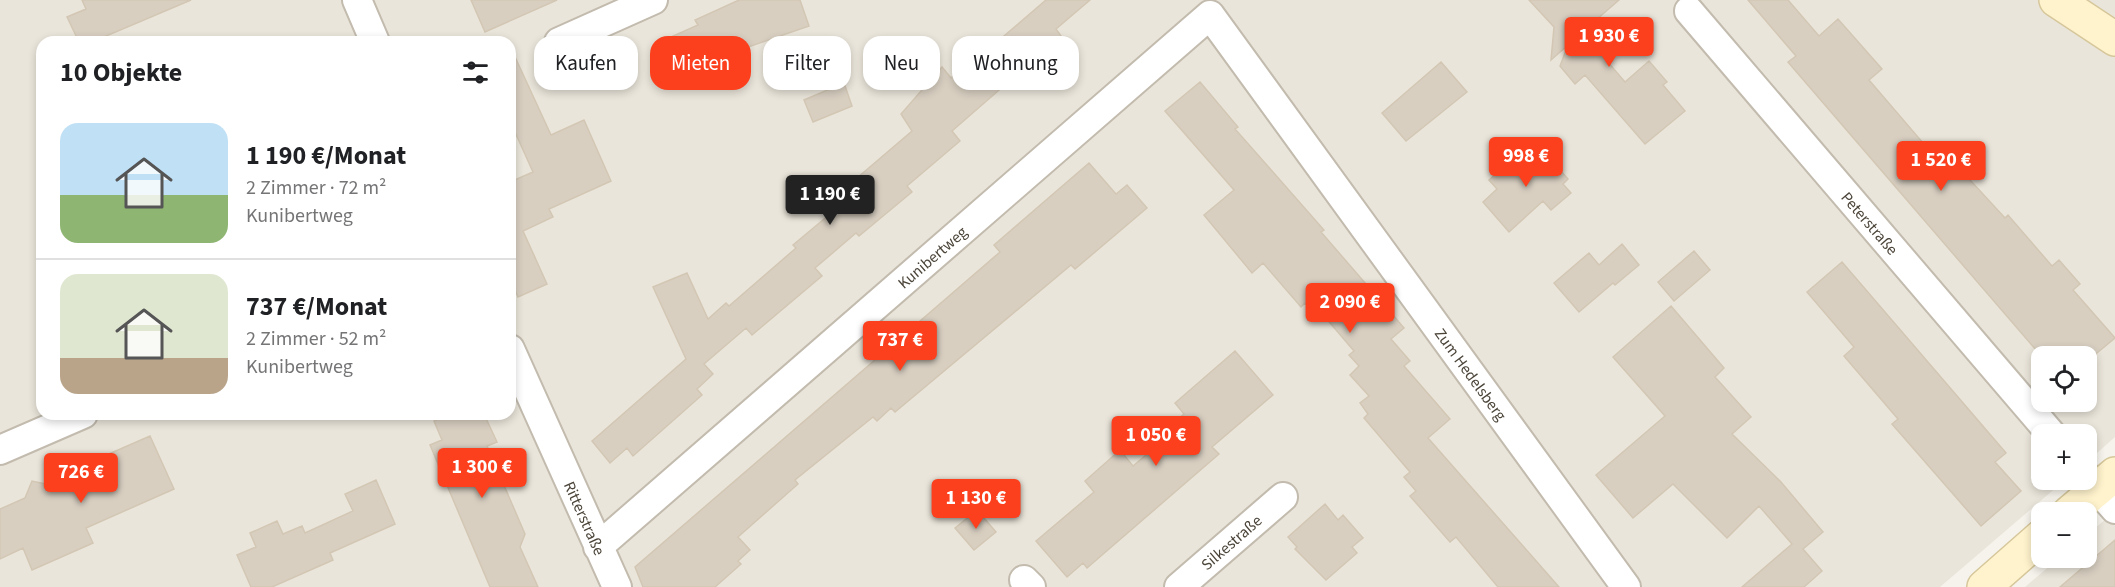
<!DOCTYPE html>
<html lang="de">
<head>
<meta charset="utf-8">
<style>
	:root { --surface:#fff; --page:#f6f6f6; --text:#202124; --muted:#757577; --line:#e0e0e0; --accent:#fc3f1d }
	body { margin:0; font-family:"Source Sans 3",sans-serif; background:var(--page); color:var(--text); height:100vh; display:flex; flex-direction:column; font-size:22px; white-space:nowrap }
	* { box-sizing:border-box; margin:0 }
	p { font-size:20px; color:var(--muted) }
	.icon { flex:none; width:33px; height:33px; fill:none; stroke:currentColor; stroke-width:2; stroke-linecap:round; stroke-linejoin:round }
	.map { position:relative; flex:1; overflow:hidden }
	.drawer { position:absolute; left:36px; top:36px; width:480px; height:384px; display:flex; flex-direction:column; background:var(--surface); border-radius:18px; box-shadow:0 3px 9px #0003 }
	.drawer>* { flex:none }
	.banner { position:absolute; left:534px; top:36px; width:570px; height:54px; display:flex; gap:12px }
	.tools { position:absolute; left:2031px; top:346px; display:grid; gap:12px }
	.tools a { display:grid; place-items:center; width:66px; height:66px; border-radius:12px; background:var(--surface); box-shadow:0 3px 9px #0003; font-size:30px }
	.price { position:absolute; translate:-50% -51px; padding:0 14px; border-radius:6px; background:var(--accent); color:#fff; font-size:20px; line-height:39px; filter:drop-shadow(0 2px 3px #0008) }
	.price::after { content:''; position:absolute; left:50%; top:36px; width:18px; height:14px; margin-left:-9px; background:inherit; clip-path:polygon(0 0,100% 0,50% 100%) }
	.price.on { background:#222; color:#fff }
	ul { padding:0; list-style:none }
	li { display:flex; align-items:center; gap:18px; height:150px; padding:0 24px }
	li+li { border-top:2px solid var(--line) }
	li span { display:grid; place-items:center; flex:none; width:168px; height:120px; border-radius:18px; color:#555 }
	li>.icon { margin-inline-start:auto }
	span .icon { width:72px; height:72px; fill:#fffc; stroke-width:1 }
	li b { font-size:26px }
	h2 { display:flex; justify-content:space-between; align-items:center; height:72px; padding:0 24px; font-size:26px }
	.tag { padding:0 21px; border-radius:18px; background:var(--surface); box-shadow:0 3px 9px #0003; font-size:21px; line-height:54px }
	.tag.on { background:var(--accent); color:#fff }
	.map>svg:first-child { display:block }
</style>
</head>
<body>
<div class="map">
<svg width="2115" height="587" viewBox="0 0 2115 587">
	<rect width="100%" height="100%" fill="#f6f3ec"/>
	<path fill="#eae5da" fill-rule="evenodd" d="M0,0h2115v437l-28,25 -1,-27h-44v45h23l-125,107h-1940zM42,42h468v372h-468zM2042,357h44v45h-44z
		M2115,511v76h-90l34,-29h27l1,-23z"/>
	<path fill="#d8cfc1" stroke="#d3c7b4" stroke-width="1.5" d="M82,0h109l-99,42h-13l-12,-25 19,-8z
		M471,0h86l-72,32z
		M739,0h61l9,26 -84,29 3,8 -24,11 -3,-6 -16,7 -16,-37 29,-13 -3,-5z
		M1046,0h44l-34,29 5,7 -109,95 8,10 -53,45 5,6 -53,44 -3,-3 -41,35 7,8 -70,59 -6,-7 -42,36 9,10 -16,15 5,6 -69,61 -6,-8 -17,15 -18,-22 94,-82 -33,-72 34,-14 21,46 18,-16 3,3 67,-58 -3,-3 43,-36 -6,-8 82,-70 -11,-17 41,-47 9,11 15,-14 3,2z
		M1529,0h90l-37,32 43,50 24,-21 18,21 -4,3 22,26 -40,33 -60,-69 -10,9 -15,-18 8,-21 -17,15 3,-33z
		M1748,0h40l31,36 19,-17 44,50 -13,11 60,70 7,-7 69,75 3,-3 44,51 7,-6 21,24 -7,6 42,48 -23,19h-50l-254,-295 8,-6z
		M510,46l41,89 33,-15 27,61 -62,28 4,8 -30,14 24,53 -29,13 -8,-18v-97l23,-10 -23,-51z
		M1441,62l26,30 -61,49 -24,-28z
		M1200,82l38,45 -3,2 89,101 -3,2 83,96 -13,11 19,22 -6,5 46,53 -22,19 131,149h-61l-42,-50 -6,5 -40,-46 6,-5 -12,-14 6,-5 -46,-54 4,-4 -8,-11 9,-7 -19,-21 9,-9 -10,-11 5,-4 -35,-41 -4,4 -10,-11 -4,4 -38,-44 -11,10 -48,-58 30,-25 -69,-79z
		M844,83l8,23 -39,16 -9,-22z
		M1529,146l8,9 5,-5 26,29 -5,5 8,9 -20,17 -8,-9 -34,31 -26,-30 14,-13 -8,-9z
		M1089,163l27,31 11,-9 20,23 -72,61 -4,-4 -176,147 -4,-4 -14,13 -4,-4 -78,63 3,4 -60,53 12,13 -12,11 3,3 -26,23h-72l-8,-20 365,-315 -6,-7z
		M1622,244l17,21 -24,20 -2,-2 -34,29 -25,-29 35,-30 10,12z
		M1694,251l16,19 -36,31 -16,-19z
		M1842,262l164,191 -11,9 26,29 -40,35 -89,-102 6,-5 -54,-63 10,-9 -47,-55z
		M1671,306l53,62 -9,9 36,40 -19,17 49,48 42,50 -20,17 19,22 -18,16h-62l50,-43 -33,-38 -32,32 -54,-54 -40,34 -37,-43 69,-59 -52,-59z
		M1235,351l38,44 -61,52 7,7 -132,114 -4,-5 -16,14 -31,-36 58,-49 -9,-11 35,-31 13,16 39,-33 -4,-5 16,-14 -9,-11z
		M448,414h36l13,28 -10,4 38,88 -5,13 18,40h-48l-60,-142 12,-5 -8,-19z
		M150,436l24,53 -88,39 7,15 -61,27 -9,-22 -23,11v-50l25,-11 7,-17 23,5 50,-22 -3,-7z
		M376,480l19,44 -65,29 3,7 -61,27h-21l-14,-32 19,-8 -6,-14 27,-12 6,13 19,-8 3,7 48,-22 -8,-17z
		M1325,504l13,16 5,-5 20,23 -11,9 5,6 -31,27 -31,-31 2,-2 -9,-10z
		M977,510l19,22 -22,18 -19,-22z
		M2115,540v47h-55z"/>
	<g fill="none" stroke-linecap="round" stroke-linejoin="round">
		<g stroke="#c2bbae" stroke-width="32">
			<path id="street" d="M357,0l18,42
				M1689,11l363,424
				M559,42l94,-42
				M510,349l107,238
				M0,450l83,-36
				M2086,476l29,33
				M598,547l612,-532 416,572
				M1024,580l7,7
				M1179,587l104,-90"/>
		</g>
		<g stroke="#d6c79b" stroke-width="36">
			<path id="secondary" d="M2056,0l59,39
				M2069,513l46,-39
				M1984,587l58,-51"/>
		</g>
		<use href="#street" stroke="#fff" stroke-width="28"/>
		<use href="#secondary" stroke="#fff3cd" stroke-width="33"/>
	</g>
	<g text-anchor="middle" stroke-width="6" stroke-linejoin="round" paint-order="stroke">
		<g font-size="16" fill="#4b4439" stroke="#fff">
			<text transform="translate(1870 223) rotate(49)" y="6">Peterstraße</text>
			<text transform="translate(932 257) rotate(-41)" y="6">Kunibertweg</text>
			<text transform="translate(1471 374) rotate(54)" y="6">Zum Hedelsberg</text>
			<text transform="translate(585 518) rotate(66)" y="6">Ritterstraße</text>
			<text transform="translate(1231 542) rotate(-41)" y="6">Silkestraße</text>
		</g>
	</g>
</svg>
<div class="tools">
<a><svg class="icon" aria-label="locate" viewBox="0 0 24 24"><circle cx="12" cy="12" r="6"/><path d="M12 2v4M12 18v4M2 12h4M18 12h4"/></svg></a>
<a>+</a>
<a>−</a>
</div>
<b class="price" style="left:1609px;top:68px">1 930 €</b>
<b class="price" style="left:1526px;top:188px">998 €</b>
<b class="price" style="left:1941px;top:192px">1 520 €</b>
<b class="price on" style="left:830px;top:226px">1 190 €</b>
<b class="price" style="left:1350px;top:334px">2 090 €</b>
<b class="price" style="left:900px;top:372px">737 €</b>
<b class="price" style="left:1156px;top:467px">1 050 €</b>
<b class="price" style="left:482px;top:499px">1 300 €</b>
<b class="price" style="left:81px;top:504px">726 €</b>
<b class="price" style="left:976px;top:530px">1 130 €</b>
<div class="banner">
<a class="tag">Kaufen</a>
<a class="tag on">Mieten</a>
<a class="tag">Filter</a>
<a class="tag">Neu</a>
<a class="tag">Wohnung</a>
</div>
<section class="drawer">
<h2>10 Objekte<svg class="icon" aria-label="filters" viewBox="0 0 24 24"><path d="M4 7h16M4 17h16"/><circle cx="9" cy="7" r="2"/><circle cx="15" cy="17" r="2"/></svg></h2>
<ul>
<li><span style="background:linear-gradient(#bfe0f5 60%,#8fb573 0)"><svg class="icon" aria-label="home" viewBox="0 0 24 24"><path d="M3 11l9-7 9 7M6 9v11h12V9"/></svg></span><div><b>1 190 €/Monat</b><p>2 Zimmer · 72 m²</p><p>Kunibertweg</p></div></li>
<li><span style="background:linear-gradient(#dfe7d0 70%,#b9a48a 0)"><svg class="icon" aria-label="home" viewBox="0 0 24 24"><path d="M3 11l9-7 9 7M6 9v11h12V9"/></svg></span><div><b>737 €/Monat</b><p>2 Zimmer · 52 m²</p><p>Kunibertweg</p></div></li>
</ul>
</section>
</div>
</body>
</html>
